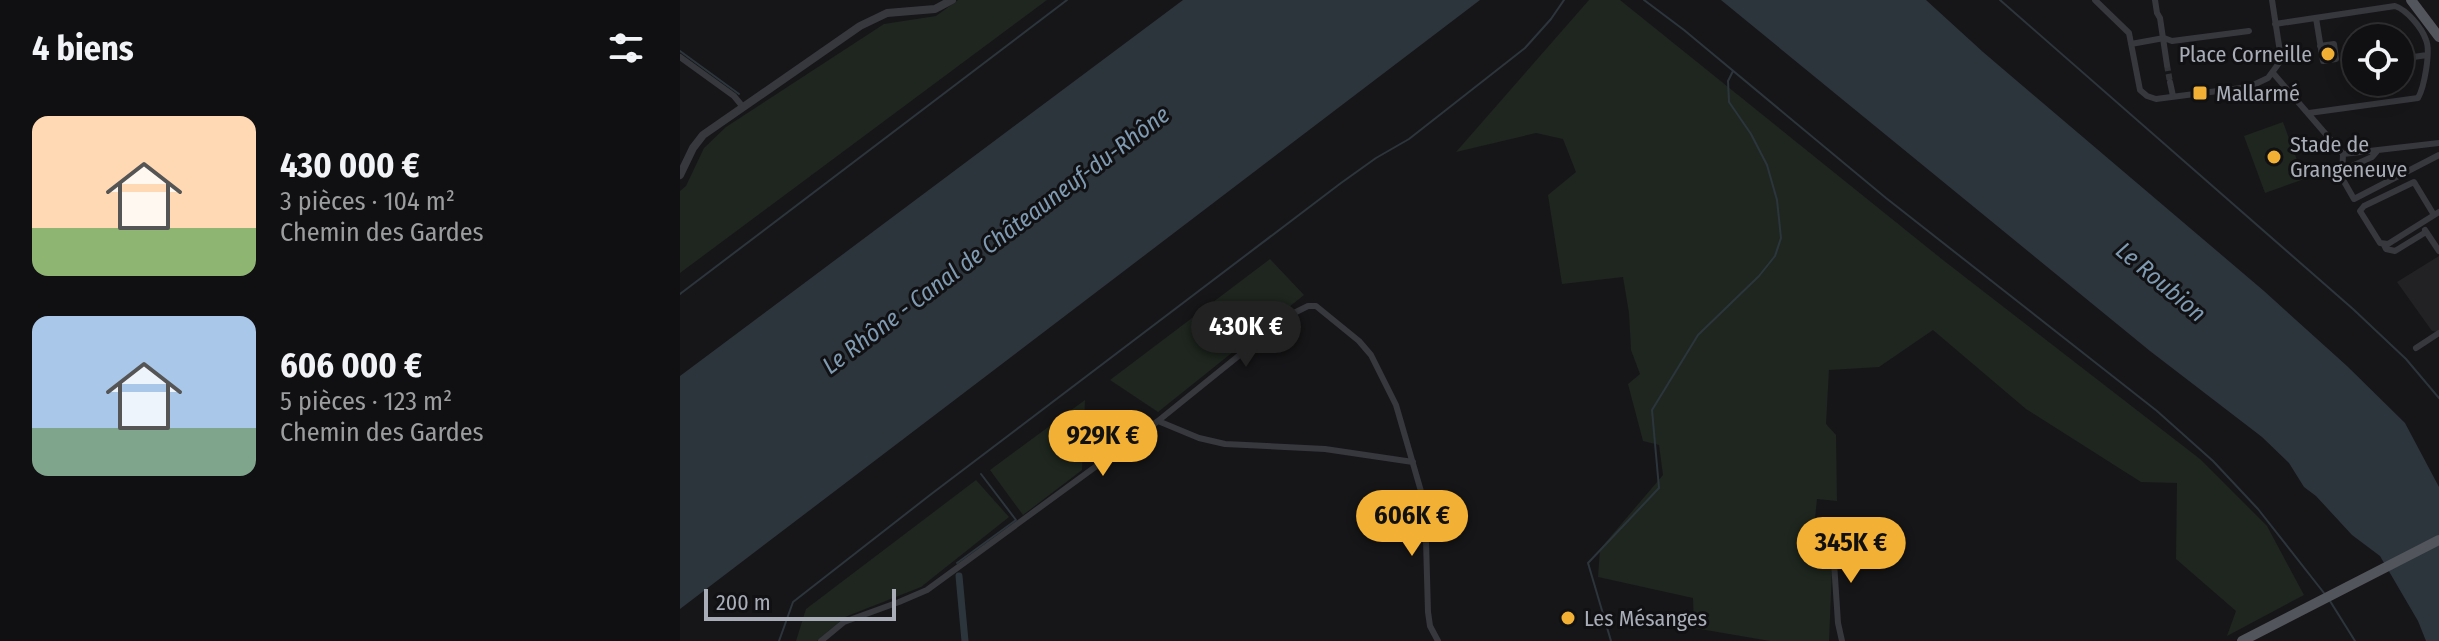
<!DOCTYPE html>
<html lang="fr">
<head>
<meta charset="utf-8">
<style>
	:root { --surface:#101012; --page:#1e1e20; --text:#f1f3f6; --muted:#9c9d9f; --line:#303032; --accent:#f2b134 }
	body { margin:0; font-family:"Fira Sans Condensed",sans-serif; background:var(--page); color:var(--text); height:100vh; display:flex; flex-direction:column; font-size:30px; white-space:nowrap }
	* { box-sizing:border-box; margin:0 }
	p { font-size:26px; color:var(--muted) }
	.icon { flex:none; width:44px; height:44px; fill:none; stroke:currentColor; stroke-width:2; stroke-linecap:round; stroke-linejoin:round }
	.map { position:relative; flex:1; overflow:hidden }
	.drawer { display:flex; flex-direction:column; background:var(--surface); width:680px }
	.drawer>* { flex:none }
	.controls { position:absolute; left:1662px; top:24px; display:grid; gap:16px }
	.controls a { display:grid; place-items:center; width:72px; height:72px; border-radius:50%; background:var(--surface); box-shadow:0 4px 20px #0003,0 0 0 2px var(--line); font-size:40px }
	.scale { position:absolute; left:24px; bottom:20px; width:192px; box-sizing:border-box; padding-left:8px; border:4px solid #a8adb8; border-top:0; font-size:22px; line-height:28px; white-space:nowrap; color:#a8adb8; -webkit-text-stroke:6px #111113; paint-order:stroke }
	.price { position:absolute; translate:-50% -68px; padding:0 18px; border-radius:28px; background:var(--accent); color:#111; font-size:26px; line-height:52px; filter:drop-shadow(0 2px 4px #0008) }
	.price::after { content:''; position:absolute; left:50%; top:48px; width:24px; height:18px; margin-left:-12px; background:inherit; clip-path:polygon(0 0,100% 0,50% 100%) }
	.price.current { background:#222; color:#fff }
	ul { padding:0; list-style:none }
	li { display:flex; align-items:center; gap:24px; height:200px; padding:0 32px }
	li span { display:grid; place-items:center; flex:none; width:224px; height:160px; border-radius:16px; color:#555 }
	li>.icon { margin-inline-start:auto }
	span .icon { width:96px; height:96px; fill:#fffc; stroke-width:1 }
	li b { font-size:34px }
	h2 { display:flex; justify-content:space-between; align-items:center; height:96px; padding:0 32px; font-size:34px }
	main { display:flex; flex:1; min-height:0 }
	.map>svg:first-child { display:block }
</style>
</head>
<body>
<main>
<section class="drawer">
<h2>4 biens<svg class="icon" aria-label="filters" viewBox="0 0 24 24"><path d="M4 7h16M4 17h16"/><circle cx="9" cy="7" r="2"/><circle cx="15" cy="17" r="2"/></svg></h2>
<ul>
<li><span style="background:linear-gradient(#ffd9b3 70%,#8fb573 0)"><svg class="icon" aria-label="home" viewBox="0 0 24 24"><path d="M3 11l9-7 9 7M6 9v11h12V9"/></svg></span><div><b>430 000 €</b><p>3 pièces · 104 m²</p><p>Chemin des Gardes</p></div></li>
<li><span style="background:linear-gradient(#a9c7e8 70%,#7fa58c 0)"><svg class="icon" aria-label="home" viewBox="0 0 24 24"><path d="M3 11l9-7 9 7M6 9v11h12V9"/></svg></span><div><b>606 000 €</b><p>5 pièces · 123 m²</p><p>Chemin des Gardes</p></div></li>
</ul>
</section>
<div class="map">
<svg width="1759" height="641" viewBox="0 0 1759 641">
	<rect width="100%" height="100%" fill="#161618"/>
	<path fill="#222225" d="M1759,256v76h-1l-6,-1 -35,-49z"/>
	<path fill="#1e261f" d="M278,0h89l-367,273v-82l6,-5 18,-38 22,-21 158,-103 52,-8z
		M909,0h31l323,260 257,199 67,67 37,69 -77,41 9,-25 -60,-52 1,-76 -36,-1 -115,-73 -93,-79 -54,37 -50,3 -3,54 10,11 1,66 -20,-2 -6,59 21,12 -3,71h-59l-76,-13 -1,-30 -95,-21 2,-28 63,-74 -4,-30 -16,-4 -15,-57 12,-10 -9,-24 -2,-37 -6,-36 -61,7 -14,-89 28,-23 -13,-33 -27,-6 -80,19z
		M1603,122l21,57 -39,14 -21,-57z
		M590,259l34,36 -146,117 -48,-32z
		M405,400l-3,70 -59,45 -33,-45z
		M296,480l33,37 -88,70 -76,30 -28,24h-21l10,-32z"/>
	<path fill="#2c353c" d="M503,0h297l-800,609v-233z
		M1041,0h205l57,52 281,239 83,75 58,57 34,64v154h-13l-8,-20 -38,-65 -28,-21 -36,-39 -12,-9 -15,-24 -27,-26 -112,-86z"/>
	<g fill="none" stroke-linecap="round" stroke-linejoin="round">
		<path stroke="#2c353c" stroke-width="2" d="M964,0l40,30 202,168 271,213 56,50 45,48 66,84
			M1320,0l353,309 53,50 33,39
			M0,51l59,43
			M0,294l387,-294
			M277,563l59,-43 -35,-46
			M1650,601l25,40
			M99,641l14,-39 137,-107 411,-312 35,-25 33,-19 116,-91 26,-29 13,-19
			M931,641l-23,-78 71,-75 -7,-78 46,-75 61,-59 16,-20 6,-18 -4,-38 -10,-35 -16,-31 -22,-32 -1,-21 5,-10"/>
		<path stroke="#2c353c" stroke-width="7" d="M279,576l6,65"/>
		<path stroke="#333438" stroke-width="6" stroke-dasharray="6 3" stroke-linecap="butt" d="M1487,65l3,17"/>
		<path stroke="#37383d" stroke-width="6" d="M1415,0l34,33 11,57 7,6 9,3 93,-12 19,-9 11,-15 1,-11 -8,-52
			M1475,0l2,13 3,5 7,47
			M1636,18l7,43 13,-2 -2,-15 -14,2
			M1595,24l120,-18c12,4 27,22 31,34 5,11 -2,48 -8,58l-109,15
			M1451,44l33,-6 8,3 77,-10
			M0,57l54,39 9,11
			M1720,59l27,-4
			M1593,73l70,81 -1,24 12,21 85,-44
			M1490,82l3,14
			M1698,150l61,-7
			M1661,171l31,-14 6,-7 -35,4
			M1754,215l-20,-33 -50,24 -4,5 20,32 8,1 51,-32
			M1745,230l14,21
			M1704,245l2,4 9,2 31,-19
			M1736,348l23,-15
			M478,421l130,-105 20,-10h8l43,35 12,14 25,50 29,100 3,107 2,14 8,15
			M1152,532l6,91 4,18
			M141,641l23,-19 55,-20 28,-12 231,-169 41,17 26,6 100,5 88,13"/>
		<path stroke="#37383d" stroke-width="8" d="M0,175l13,-27 10,-13 157,-109 27,-13 48,-4 17,-9"/>
		<path stroke="#53555c" stroke-width="10" d="M1731,0l28,37
			M1562,641l197,-101"/>
	</g>
	<g fill="#f2b134" stroke="#111113" stroke-width="3">
		<circle cx="1648" cy="54" r="8"/>
		<rect x="1512" y="85" width="16" height="16" rx="4"/>
		<circle cx="1594" cy="157" r="8"/>
		<circle cx="888" cy="618" r="8"/>
	</g>
	<g text-anchor="middle" stroke-width="6" stroke-linejoin="round" paint-order="stroke">
		<g font-size="22" fill="#a8adb8" stroke="#111113" text-anchor="start">
			<text x="1632" y="62" text-anchor="end">Place Corneille</text>
			<text x="1536" y="101">Mallarmé</text>
			<text x="1610" y="152">Stade de<tspan x="1610" dy="25">Grangeneuve</tspan></text>
			<text x="904" y="626">Les Mésanges</text>
		</g>
		<g font-size="24" font-style="italic" fill="#7f9bb3" stroke="#111113">
			<text transform="translate(316 240) rotate(-37)" y="8">Le Rhône - Canal de Châteauneuf-du-Rhône</text>
			<text transform="translate(1481 282) rotate(40)" y="8">Le Roubion</text>
		</g>
	</g>
</svg>
<div class="controls">
<a><svg class="icon" aria-label="locate" viewBox="0 0 24 24"><circle cx="12" cy="12" r="6"/><path d="M12 2v4M12 18v4M2 12h4M18 12h4"/></svg></a>
</div>
<div class="scale">200 m</div>
<b class="price current" style="left:566px;top:369px">430K €</b>
<b class="price" style="left:423px;top:478px">929K €</b>
<b class="price" style="left:732px;top:558px">606K €</b>
<b class="price" style="left:1171px;top:585px">345K €</b>
</div>
</main>
</body>
</html>
